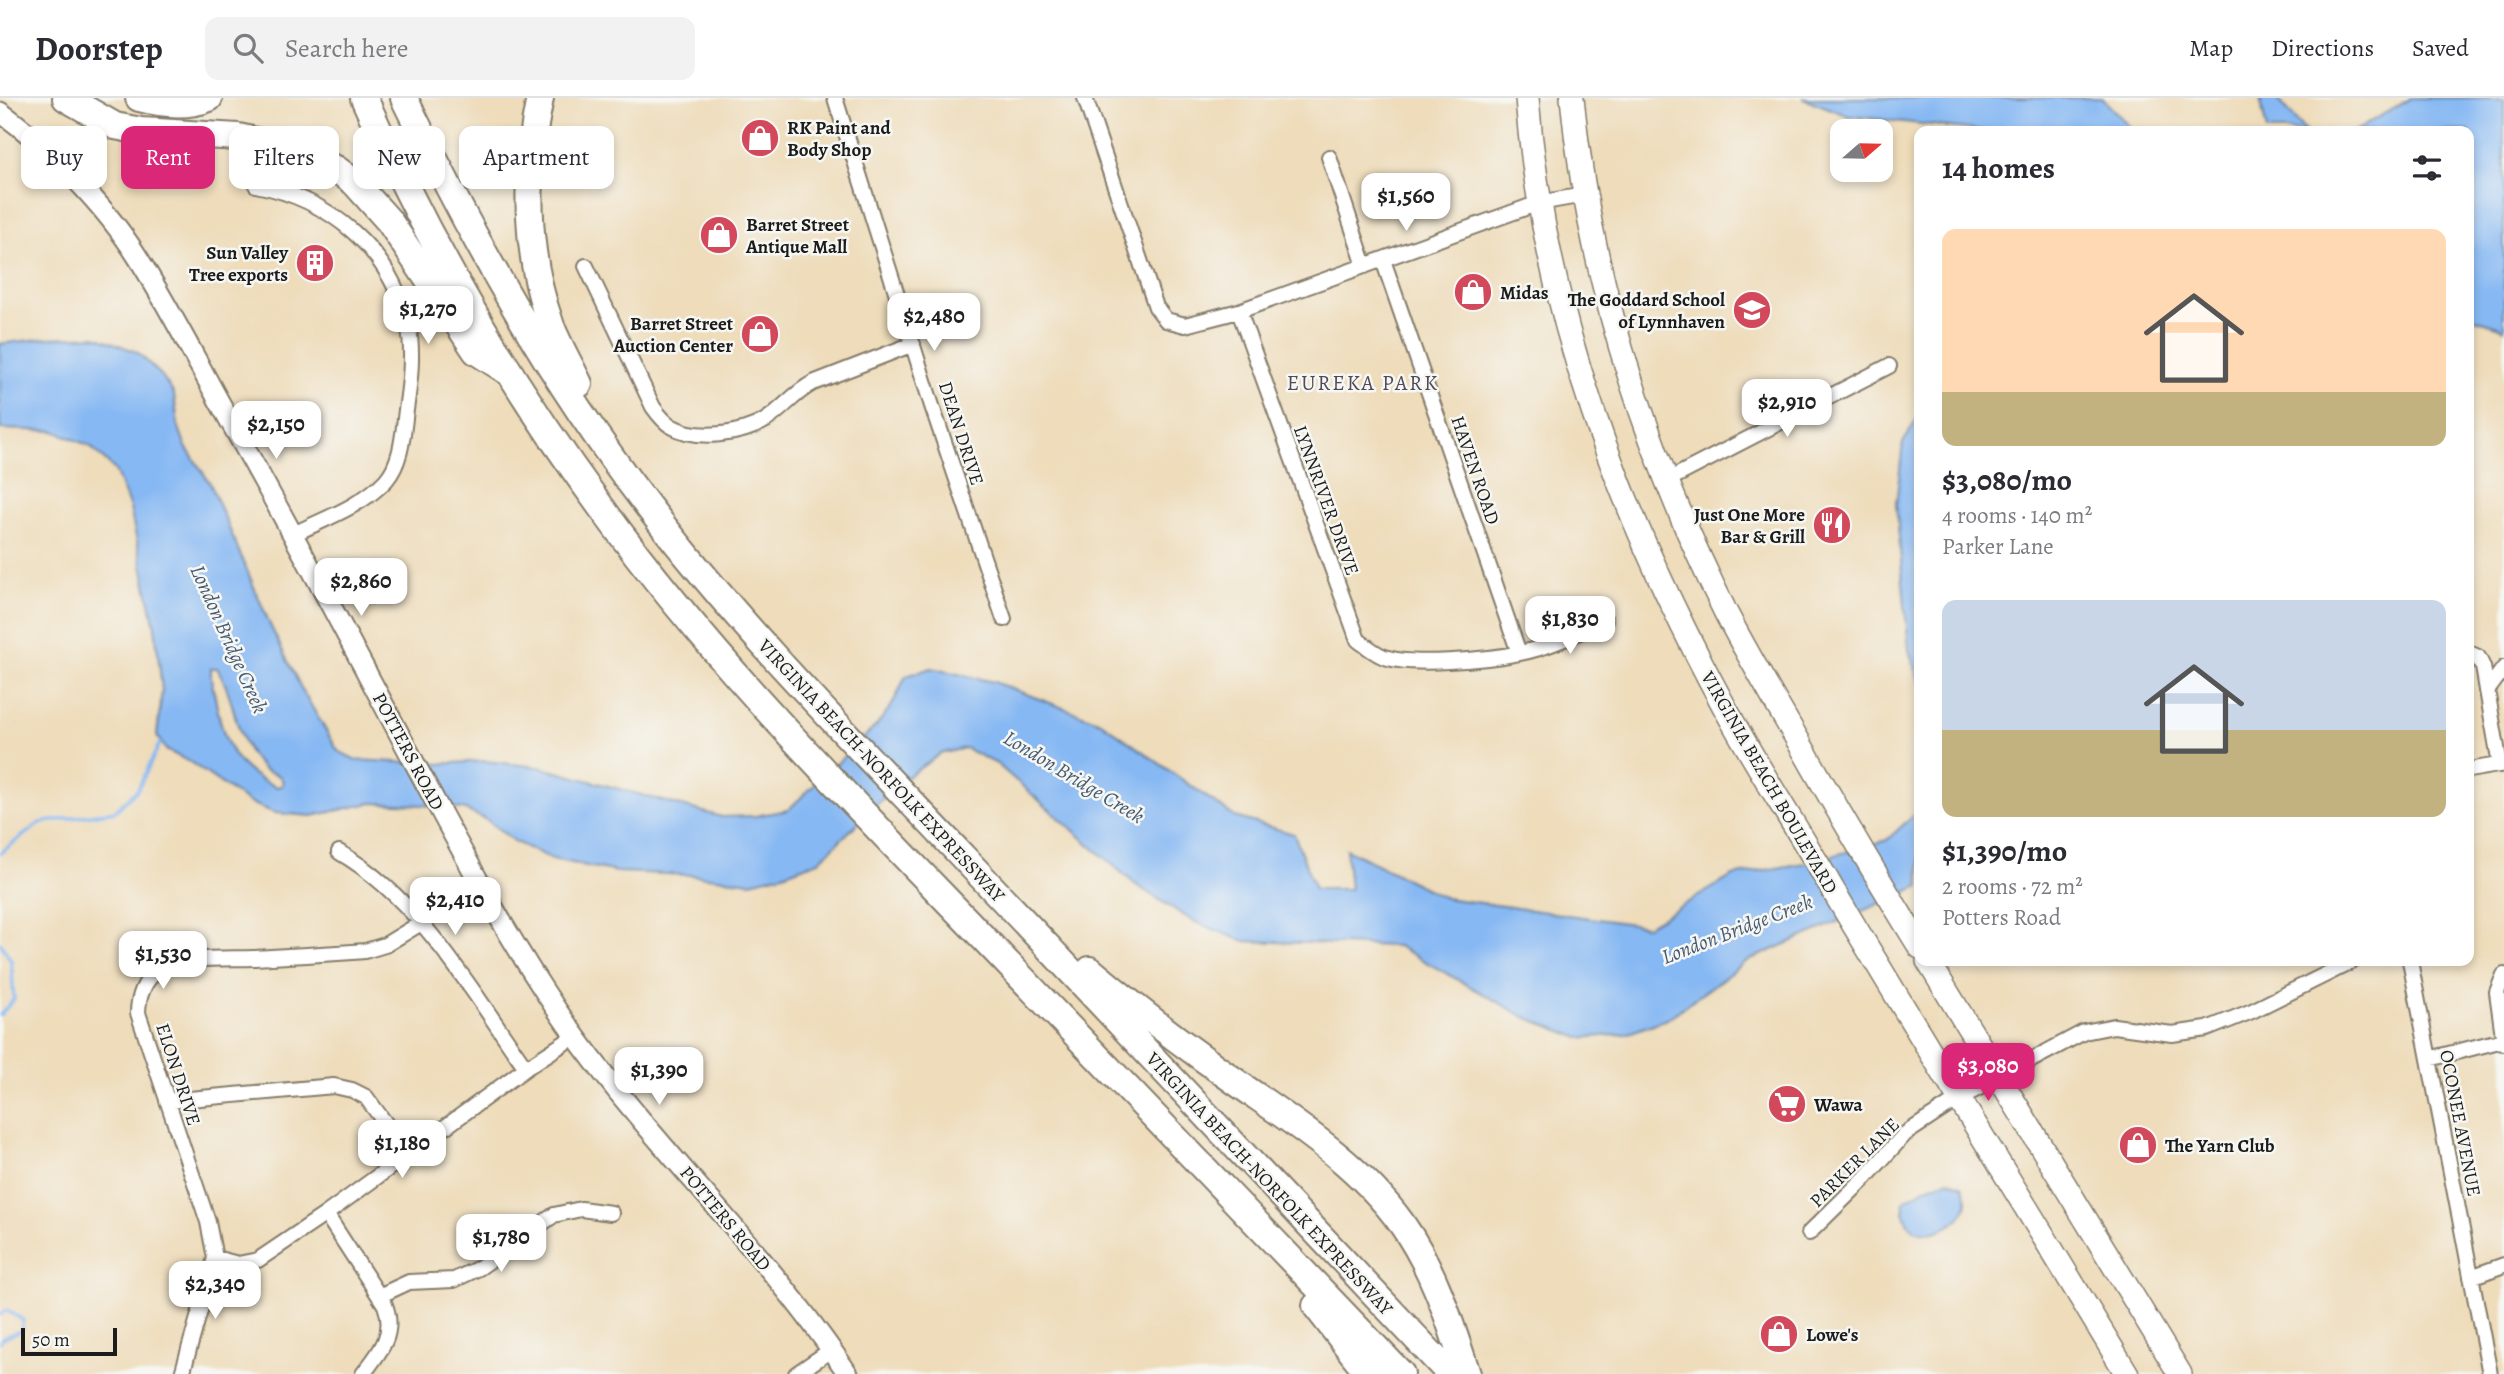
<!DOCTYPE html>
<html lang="en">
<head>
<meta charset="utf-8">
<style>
	:root { --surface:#fff; --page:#f2f2f3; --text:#2b2b33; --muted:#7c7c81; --line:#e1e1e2; --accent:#db2777 }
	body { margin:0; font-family:Alegreya,serif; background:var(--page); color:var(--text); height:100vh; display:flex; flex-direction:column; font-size:26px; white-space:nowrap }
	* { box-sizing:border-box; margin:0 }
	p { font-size:23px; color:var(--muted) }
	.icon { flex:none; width:38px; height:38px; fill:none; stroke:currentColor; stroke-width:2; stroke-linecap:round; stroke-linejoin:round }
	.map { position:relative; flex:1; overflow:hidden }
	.side { position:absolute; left:1914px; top:28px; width:560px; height:840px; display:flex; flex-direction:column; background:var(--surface); border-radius:14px; box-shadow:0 4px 10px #0003 }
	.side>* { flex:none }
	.top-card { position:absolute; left:21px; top:28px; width:665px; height:63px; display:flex; gap:14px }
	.needle { width:46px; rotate:70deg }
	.tools { position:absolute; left:1830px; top:21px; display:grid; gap:14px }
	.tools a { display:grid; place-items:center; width:63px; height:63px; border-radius:14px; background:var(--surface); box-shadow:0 4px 10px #0003; font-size:35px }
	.scale { position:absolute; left:21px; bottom:18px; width:96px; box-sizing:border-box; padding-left:7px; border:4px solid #1c1c1c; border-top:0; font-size:19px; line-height:24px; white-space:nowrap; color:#1c1c1c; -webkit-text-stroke:5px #f6f6f2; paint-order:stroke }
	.price { position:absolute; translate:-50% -60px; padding:0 16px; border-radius:14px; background:#fff; color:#222; font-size:23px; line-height:46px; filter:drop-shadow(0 2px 4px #0008) }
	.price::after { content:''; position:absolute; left:50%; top:42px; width:21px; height:16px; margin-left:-10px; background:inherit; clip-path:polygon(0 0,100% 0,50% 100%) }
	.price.on { background:var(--accent); color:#fff }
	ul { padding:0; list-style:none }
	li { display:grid; align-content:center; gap:14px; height:371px; padding:0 28px }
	li span { display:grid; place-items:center; height:217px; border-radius:14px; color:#555 }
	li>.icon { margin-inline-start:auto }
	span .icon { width:126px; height:126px; fill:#fffc; stroke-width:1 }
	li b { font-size:30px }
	h2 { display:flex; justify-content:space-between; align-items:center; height:84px; padding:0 28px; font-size:30px }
	.pill { padding:0 24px; border-radius:14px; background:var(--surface); box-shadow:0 4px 10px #0003; font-size:24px; line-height:63px }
	.pill.on { background:var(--accent); color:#fff }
	header { display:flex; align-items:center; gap:42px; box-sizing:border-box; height:98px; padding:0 35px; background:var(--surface); border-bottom:2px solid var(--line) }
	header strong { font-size:33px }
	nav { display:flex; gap:38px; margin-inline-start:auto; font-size:24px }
	.search { width:490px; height:63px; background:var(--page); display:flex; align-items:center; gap:18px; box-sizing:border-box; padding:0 24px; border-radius:14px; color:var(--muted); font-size:26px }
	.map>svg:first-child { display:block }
</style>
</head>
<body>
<header>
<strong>Doorstep</strong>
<div class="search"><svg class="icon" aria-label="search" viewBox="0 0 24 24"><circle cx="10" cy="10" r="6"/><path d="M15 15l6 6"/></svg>Search here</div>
<nav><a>Map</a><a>Directions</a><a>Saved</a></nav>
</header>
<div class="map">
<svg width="2504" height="1276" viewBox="0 0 2504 1276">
	<rect width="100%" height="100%" fill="#f6f6f2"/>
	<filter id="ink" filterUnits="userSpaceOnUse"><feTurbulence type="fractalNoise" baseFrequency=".0143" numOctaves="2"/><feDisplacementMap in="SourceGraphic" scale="14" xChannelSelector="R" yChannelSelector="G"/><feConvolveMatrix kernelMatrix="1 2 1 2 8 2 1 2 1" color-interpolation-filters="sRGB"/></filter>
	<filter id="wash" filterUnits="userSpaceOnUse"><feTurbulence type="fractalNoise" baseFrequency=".00686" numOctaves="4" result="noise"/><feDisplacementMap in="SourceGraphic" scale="28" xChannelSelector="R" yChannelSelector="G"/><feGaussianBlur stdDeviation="1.57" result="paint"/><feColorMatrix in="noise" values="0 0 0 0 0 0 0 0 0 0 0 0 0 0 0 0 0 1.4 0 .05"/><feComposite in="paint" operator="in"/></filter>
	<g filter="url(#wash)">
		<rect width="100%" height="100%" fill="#eedcba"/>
		<path fill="#86b8f3" stroke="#516a88" stroke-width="2" fill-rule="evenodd" d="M1803,0h299l32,33h-149l-136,-15z
			M2260,0h17l28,33h-38z
			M2411,0h93v232l-6,-4 -29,-9v-186h-114z
			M96,238l41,16 25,24 12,18 4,31 8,22 24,36 61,144 31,63 36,61 18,9 80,4 49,-3 54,6 183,50 33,-1 33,-6 88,-84 16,-21 14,-29 25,-8 63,14 107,40 134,95 59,17 21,55h35l-4,-40 99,49 202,28 86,-50 82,-15 72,-21 33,-31v77l-173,75 -80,58 -41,15 -46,4 -55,-21 -128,-71 -154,-5 -50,-20 -57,-36 -139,-121 -32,-16 -25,6 -41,29 -80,78 -36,13 -32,8 -61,-7 -73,-3 -65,-13 -37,-17 -28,-22 -24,-11 -41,-4 -51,-2 -59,13 -37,-3 -27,-11 -58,-40 -24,-12 -9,-14 5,-46 -7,-63 -25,-119 -15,-38 -25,-24 -36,-15 -54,-2v-85l46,-6zM211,570h6c17,27 17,62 35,88 3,4 8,10 11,13 9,7 19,2 20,16l-6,2c-54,-21 -55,-59 -66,-109z
			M1920,316v269l-11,-33 -13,-146 7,-61z
			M1949,1082l13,6c3,6 7,13 4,21 -10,27 -66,43 -62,-6l19,-12z"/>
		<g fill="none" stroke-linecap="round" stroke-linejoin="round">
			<path stroke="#86b8f3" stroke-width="3.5" d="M0,755l40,-30 75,-12 23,-22 22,-46
				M0,845l11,17 3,39 -14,16
				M0,1217l6,-5 17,10 -2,11 -19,7 -2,4"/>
		</g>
	</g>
	<g filter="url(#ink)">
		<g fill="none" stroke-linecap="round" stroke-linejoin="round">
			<g stroke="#857c6b" stroke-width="18">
				<path id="street" d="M835,0l97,308 72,213
					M1085,0l71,209 10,13 19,5 54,-14 119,329c7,5 14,11 22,15 25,13 111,4 140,-2 30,-6 58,-20 85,-33
					M1329,59l36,109
					M256,87c74,14 134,64 152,139 6,27 2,59 -2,86 -3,23 -4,52 -20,70 -24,26 -62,39 -92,54
					M1383,162l136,393
					M586,168l67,141c5,7 10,14 18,19 26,15 70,9 95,-6 17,-11 28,-27 47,-37l100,-39
					M1239,213l300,-108 45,-8
					M1668,382l221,-114
					M2469,555l9,4 5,10 17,98
					M2487,593l17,-23
					M2469,672l35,-6
					M339,754c81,47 134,141 187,216
					M2410,863l80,413
					M2504,877l-7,17 7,51
					M2429,961l74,-19
					M167,1003l167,-15 18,4 14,7 42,57
					M326,1116l59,91c11,29 -5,47 -22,69
					M1809,1135l56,-55 40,-44 55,-36 124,-66 30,-6 58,8 35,-5 45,-18 101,-50
					M215,1160l23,6 20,-4 68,-46 200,-146 49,-32
					M2471,1179l33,-12
					M379,1198l30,-14 45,-2 25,-12 75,-53 27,-6 30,4
					M182,1276l33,-116 -7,-36 -70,-209c0,-15 6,-34 20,-42 26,-16 66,-12 95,-13 37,-2 75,-4 112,-7l20,-6 36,-22
					M796,1276l35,-24"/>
			</g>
			<g stroke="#857c6b" stroke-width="23">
				<path id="secondary" d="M0,14c47,33 106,95 137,144 34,54 63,112 94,167 66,116 127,234 190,352 39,72 77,145 122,214 88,138 214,248 305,385"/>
			</g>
			<g stroke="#857c6b" stroke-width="26">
				<path id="primary" d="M1527,0c16,215 95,420 197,608 33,61 71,119 106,179 97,164 199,325 297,489
					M1572,0c17,179 74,354 154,515 27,52 57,101 86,152 35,61 71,122 108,182
					M1928,863l252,413"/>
			</g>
			<g stroke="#857c6b" stroke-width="30">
				<path id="highway" d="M66,0l49,28 26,5 97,6 41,9 57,23 19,14 34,38 87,130 31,20
					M139,0c23,6 48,9 70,0
					M364,0c63,143 144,282 237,409 115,159 256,299 392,441 136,142 272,284 408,426
					M404,0c69,142 146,281 243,407 96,126 209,239 317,353 162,172 325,344 486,516
					M540,0c-16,74 -15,156 11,228 8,20 19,39 28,58
					M1090,872c45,38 91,73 139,107 62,44 128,84 173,147 32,45 48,98 65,150
					M1316,1208l53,68"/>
			</g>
			<use href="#street" stroke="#fff" stroke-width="14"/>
			<use href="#secondary" stroke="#fff" stroke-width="19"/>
			<use href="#primary" stroke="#fff" stroke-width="23"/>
			<use href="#highway" stroke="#fff" stroke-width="26"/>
		</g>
	</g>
	<defs>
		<g id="shop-disc" transform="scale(2.0125)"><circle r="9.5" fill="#d1495b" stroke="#f6f6f2"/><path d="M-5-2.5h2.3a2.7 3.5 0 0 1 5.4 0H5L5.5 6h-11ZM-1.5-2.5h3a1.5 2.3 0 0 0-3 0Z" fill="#fff"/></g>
		<g id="building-disc" transform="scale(2.0125)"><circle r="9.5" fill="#d1495b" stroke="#f6f6f2"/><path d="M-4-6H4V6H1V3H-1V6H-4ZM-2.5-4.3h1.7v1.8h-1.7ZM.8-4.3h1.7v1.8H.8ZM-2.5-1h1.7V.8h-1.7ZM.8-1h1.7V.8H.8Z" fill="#fff"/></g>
		<g id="school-disc" transform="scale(2.0125)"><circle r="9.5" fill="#d1495b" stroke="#f6f6f2"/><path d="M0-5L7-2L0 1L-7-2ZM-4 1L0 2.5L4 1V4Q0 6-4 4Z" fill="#fff"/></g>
		<g id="restaurant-disc" transform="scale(2.0125)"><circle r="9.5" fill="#d1495b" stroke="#f6f6f2"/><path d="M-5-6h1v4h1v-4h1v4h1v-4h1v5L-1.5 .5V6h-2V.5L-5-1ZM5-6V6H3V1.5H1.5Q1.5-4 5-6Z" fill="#fff"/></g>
		<g id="supermarket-disc" transform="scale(2.0125)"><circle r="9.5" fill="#d1495b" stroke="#f6f6f2"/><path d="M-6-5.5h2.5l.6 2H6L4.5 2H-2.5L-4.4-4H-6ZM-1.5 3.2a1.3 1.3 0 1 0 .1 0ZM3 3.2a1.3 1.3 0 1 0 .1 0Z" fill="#fff"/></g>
	</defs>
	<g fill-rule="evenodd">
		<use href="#shop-disc" x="760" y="40"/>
		<use href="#shop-disc" x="719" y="137"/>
		<use href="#building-disc" x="315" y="165"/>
		<use href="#shop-disc" x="1473" y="194"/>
		<use href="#school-disc" x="1752" y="212"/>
		<use href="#shop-disc" x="760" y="236"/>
		<use href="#restaurant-disc" x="1832" y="427"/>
		<use href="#supermarket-disc" x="1787" y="1006"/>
		<use href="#shop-disc" x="2138" y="1047"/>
		<use href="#shop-disc" x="1779" y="1236"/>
	</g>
	<g text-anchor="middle" stroke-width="5" stroke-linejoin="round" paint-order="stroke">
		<g font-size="19" font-weight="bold" fill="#1c1c1c" stroke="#f6f6f2" text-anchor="start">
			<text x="787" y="36">RK Paint and<tspan x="787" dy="22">Body Shop</tspan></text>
			<text x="746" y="133">Barret Street<tspan x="746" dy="22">Antique Mall</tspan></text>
			<text x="288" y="161" text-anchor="end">Sun Valley<tspan x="288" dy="22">Tree exports</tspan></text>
			<text x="1500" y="201">Midas</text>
			<text x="1725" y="208" text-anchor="end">The Goddard School<tspan x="1725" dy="22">of Lynnhaven</tspan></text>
			<text x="733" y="232" text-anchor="end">Barret Street<tspan x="733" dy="22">Auction Center</tspan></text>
			<text x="1805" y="423" text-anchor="end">Just One More<tspan x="1805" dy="22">Bar &amp; Grill</tspan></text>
			<text x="1814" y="1013">Wawa</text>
			<text x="2165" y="1054">The Yarn Club</text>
			<text x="1806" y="1243">Lowe's</text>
		</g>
		<g font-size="19" fill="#1c1c1c" stroke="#f6f6f2">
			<text transform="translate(962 335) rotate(72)" y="7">DEAN DRIVE</text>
			<text transform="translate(1476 372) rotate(71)" y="7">HAVEN ROAD</text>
			<text transform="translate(1327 402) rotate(70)" y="7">LYNNRIVER DRIVE</text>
			<text transform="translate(409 653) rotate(62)" y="7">POTTERS ROAD</text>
			<text transform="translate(882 672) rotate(47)" y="7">VIRGINIA BEACH-NORFOLK EXPRESSWAY</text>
			<text transform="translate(1770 684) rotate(60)" y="7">VIRGINIA BEACH BOULEVARD</text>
			<text transform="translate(179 976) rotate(72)" y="7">ELON DRIVE</text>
			<text transform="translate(2461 1025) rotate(79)" y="7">OCONEE AVENUE</text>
			<text transform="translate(1854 1064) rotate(-45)" y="7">PARKER LANE</text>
			<text transform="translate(1270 1085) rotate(47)" y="7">VIRGINIA BEACH-NORFOLK EXPRESSWAY</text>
			<text transform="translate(726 1120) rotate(50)" y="7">POTTERS ROAD</text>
		</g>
		<g font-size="21" letter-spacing="2" fill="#504b5a" stroke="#f6f6f2">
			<text x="1363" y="292">EUREKA PARK</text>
		</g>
		<g font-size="21" font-style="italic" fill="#465a72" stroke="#f6f6f2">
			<text transform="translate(229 541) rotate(66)" y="7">London Bridge Creek</text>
			<text transform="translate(1074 679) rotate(31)" y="7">London Bridge Creek</text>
			<text transform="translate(1737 831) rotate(-21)" y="7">London Bridge Creek</text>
		</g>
	</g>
</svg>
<div class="tools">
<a><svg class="needle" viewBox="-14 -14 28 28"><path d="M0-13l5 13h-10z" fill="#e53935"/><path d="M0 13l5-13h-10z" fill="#7c7c81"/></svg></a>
</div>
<div class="scale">50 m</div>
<b class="price" style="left:1406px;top:135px">$1,560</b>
<b class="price" style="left:428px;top:248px">$1,270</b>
<b class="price" style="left:934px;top:255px">$2,480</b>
<b class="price" style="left:1787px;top:341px">$2,910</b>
<b class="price" style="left:276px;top:363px">$2,150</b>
<b class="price" style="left:361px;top:520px">$2,860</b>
<b class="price" style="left:1570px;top:558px">$1,830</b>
<b class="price" style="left:455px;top:839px">$2,410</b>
<b class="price" style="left:163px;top:893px">$1,530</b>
<b class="price on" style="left:1988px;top:1005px">$3,080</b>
<b class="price" style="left:659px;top:1009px">$1,390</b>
<b class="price" style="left:402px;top:1082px">$1,180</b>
<b class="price" style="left:501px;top:1176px">$1,780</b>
<b class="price" style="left:215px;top:1223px">$2,340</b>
<div class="top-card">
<a class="pill">Buy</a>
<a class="pill on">Rent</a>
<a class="pill">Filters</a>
<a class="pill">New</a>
<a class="pill">Apartment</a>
</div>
<section class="side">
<h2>14 homes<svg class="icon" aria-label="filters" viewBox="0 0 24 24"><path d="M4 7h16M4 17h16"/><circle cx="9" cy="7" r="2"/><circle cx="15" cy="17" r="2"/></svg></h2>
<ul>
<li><span style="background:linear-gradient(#ffd9b3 75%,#c2b280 0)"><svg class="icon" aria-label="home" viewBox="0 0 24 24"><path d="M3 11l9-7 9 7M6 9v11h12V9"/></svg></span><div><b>$3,080/mo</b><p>4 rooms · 140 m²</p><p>Parker Lane</p></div></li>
<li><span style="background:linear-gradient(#c9d6e8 60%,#c2b280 0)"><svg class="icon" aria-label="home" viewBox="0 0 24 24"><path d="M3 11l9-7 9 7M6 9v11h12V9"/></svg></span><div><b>$1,390/mo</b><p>2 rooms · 72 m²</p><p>Potters Road</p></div></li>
</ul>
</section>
</div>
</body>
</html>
